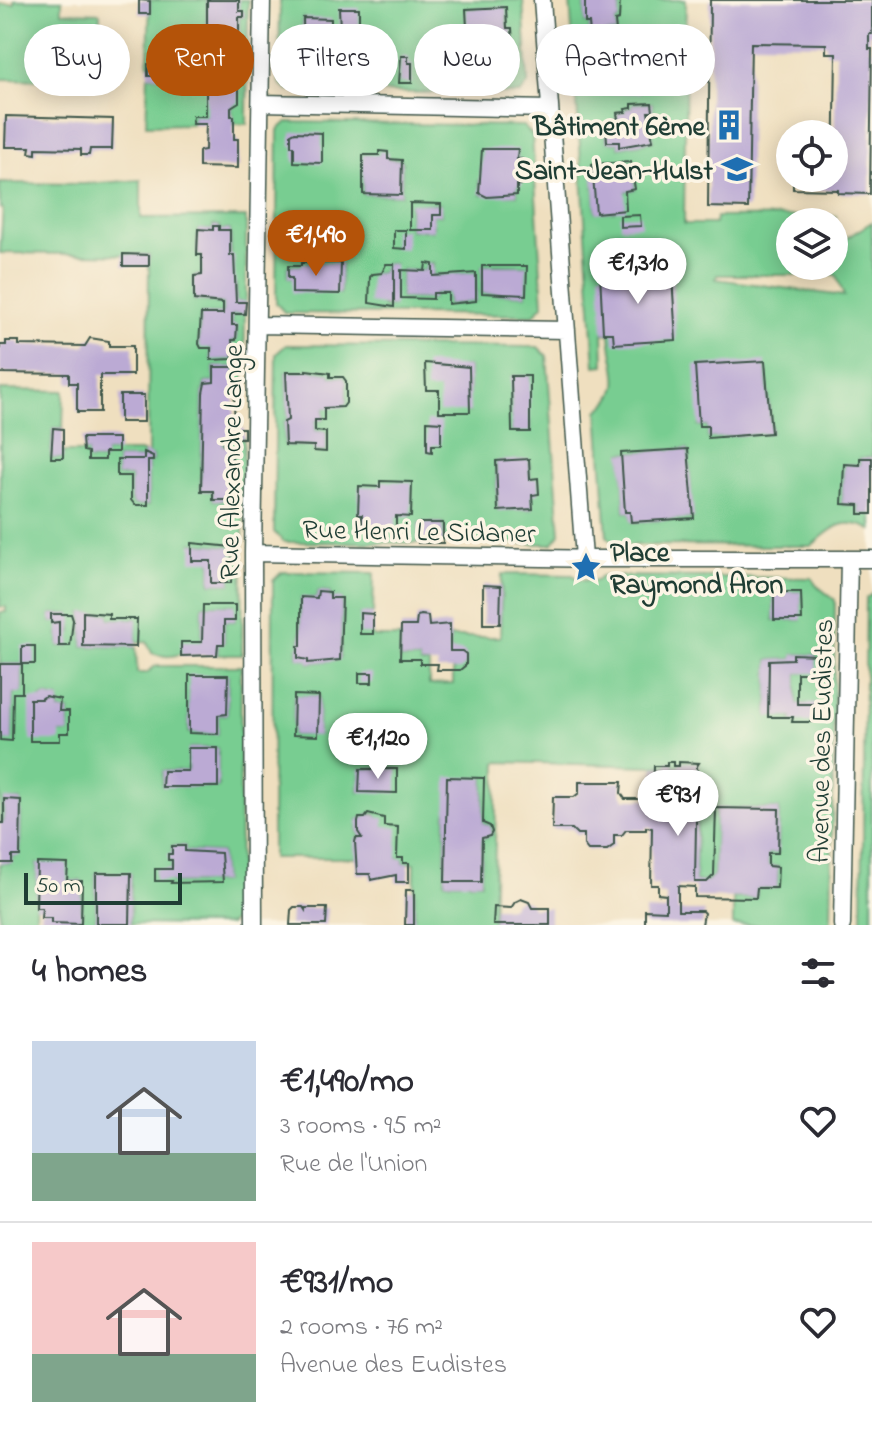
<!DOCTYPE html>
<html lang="en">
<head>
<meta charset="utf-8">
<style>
	:root { --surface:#fff; --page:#f2f2f3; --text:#2b2b33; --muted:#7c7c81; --line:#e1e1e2; --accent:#b45309 }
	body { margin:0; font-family:"Indie Flower",sans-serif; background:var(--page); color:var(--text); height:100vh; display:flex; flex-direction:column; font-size:30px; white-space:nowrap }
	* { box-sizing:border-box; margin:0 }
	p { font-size:26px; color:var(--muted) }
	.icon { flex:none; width:44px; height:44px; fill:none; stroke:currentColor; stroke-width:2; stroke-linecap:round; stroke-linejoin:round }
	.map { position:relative; height:925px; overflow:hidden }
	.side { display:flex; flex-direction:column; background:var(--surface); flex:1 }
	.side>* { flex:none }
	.top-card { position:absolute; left:24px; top:24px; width:824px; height:72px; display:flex; gap:16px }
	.fabs { position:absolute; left:776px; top:120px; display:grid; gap:16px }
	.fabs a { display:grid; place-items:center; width:72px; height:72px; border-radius:50%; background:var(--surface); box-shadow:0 4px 20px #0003; font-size:40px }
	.scale { position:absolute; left:24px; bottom:20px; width:158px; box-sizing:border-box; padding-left:8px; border:4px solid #1f3d34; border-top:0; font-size:22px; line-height:28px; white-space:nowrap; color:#1f3d34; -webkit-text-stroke:6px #fcf5e5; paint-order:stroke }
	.price { position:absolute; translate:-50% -68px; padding:0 18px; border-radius:28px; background:#fff; color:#222; font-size:26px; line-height:52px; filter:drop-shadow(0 2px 4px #0008) }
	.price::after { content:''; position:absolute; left:50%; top:48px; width:24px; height:18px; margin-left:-12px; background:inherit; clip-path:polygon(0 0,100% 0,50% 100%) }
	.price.on { background:var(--accent); color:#fff }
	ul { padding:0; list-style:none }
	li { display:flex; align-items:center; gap:24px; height:200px; padding:0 32px }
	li+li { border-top:2px solid var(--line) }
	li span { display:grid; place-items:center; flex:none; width:224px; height:160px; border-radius:0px; color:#555 }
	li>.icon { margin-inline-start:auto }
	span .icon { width:96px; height:96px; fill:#fffc; stroke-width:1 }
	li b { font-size:34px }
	h2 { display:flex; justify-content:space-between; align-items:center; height:96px; padding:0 32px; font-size:34px }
	.chip { padding:0 28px; border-radius:36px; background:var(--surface); box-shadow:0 4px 20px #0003; font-size:28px; line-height:72px }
	.chip.on { background:var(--accent); color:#fff }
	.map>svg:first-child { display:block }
</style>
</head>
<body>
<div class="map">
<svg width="872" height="925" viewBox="0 0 872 925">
	<rect width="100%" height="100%" fill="#fcf5e5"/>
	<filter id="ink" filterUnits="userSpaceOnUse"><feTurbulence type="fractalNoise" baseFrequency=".0125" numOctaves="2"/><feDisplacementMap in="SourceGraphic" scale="16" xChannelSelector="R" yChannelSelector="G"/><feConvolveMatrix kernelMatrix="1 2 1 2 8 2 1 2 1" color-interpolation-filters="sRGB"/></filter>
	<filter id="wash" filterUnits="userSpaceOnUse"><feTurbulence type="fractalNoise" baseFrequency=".006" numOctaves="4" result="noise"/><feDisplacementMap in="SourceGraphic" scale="32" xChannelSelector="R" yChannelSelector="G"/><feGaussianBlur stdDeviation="1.8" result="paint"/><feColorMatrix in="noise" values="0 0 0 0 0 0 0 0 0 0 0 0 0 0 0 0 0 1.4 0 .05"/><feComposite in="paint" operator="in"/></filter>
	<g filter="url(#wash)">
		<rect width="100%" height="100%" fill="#efdfbf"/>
		<path fill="#78cd91" stroke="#4c8562" stroke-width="2" fill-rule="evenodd" d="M14,0h48v12l38,1 -1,47h-29v5l-10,1 -1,14 -59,-1v-75h14z
			M150,0h98l-1,124h-12l-4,-17 5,-4 -30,13h-13l-1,8 -46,1 2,-49h18l1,-11 -19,-1zM207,0h31l1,11 5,1v5h-5v23h5v5l-6,1v11h-31z
			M280,0h243l5,84 -8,10 -232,-3 -9,-9zM505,7l2,21 -13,18v6h-9l-19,-43zM303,18l28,13 9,1 -1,40h-34l-3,-10zM358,42l25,1 1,5h4l-4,9 -1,16 -26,-1z
			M570,0h15v23h4l1,11 26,-2 -1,-11 4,-1 1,-20h66l-1,36 -5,1v7l6,-1 -2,181h31l1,-7 120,-1v38l7,-14 29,-18v236h-12v7h-16l-2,39 17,1v9h13v16c-30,-15 -40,-1 -61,16l-195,-1 -9,-9 -9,-125c32,-23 13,-46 12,-77l-7,-1 1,32 -9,1zM611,58h5v3h22l2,31 -39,2 -1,-19 -3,-1 -1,-7h4v-5h11zM652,103l1,9h-5l5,29 -34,6v-5h-12l-1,-16 8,-1 -1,-5 5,-1 -1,-6 9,-1v-3l6,-1 1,-4zM631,162l4,27 -10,2 -10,20 -19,1 -3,-48zM790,222h44v44h-44zM836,275l8,21 -128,-17 1,-4zM766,371l5,61 -63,6v-12h-9zM688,449l5,69 -61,4 -2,-10h-5l-3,-59z
			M287,122l236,4 9,9 11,170 -9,10 -249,-2 -9,-10 2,-173zM517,150v45h-36l-2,-14zM364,155l38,5 -1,35 -38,-1zM410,204h30l1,11h-8v15h-23zM302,219h15l-1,32 -29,-1 1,-27h13zM308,263l33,1 -1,30 -52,-17v-11h19zM433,263v13l43,-3v28l-13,1 -1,2h-14v-11h-15v6l-32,-1v-28l24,1 1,-7zM386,264h8l-1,42 -10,1 -10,-31v-2l9,-1zM496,265l30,1v29l-44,-2v-27z
			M141,180v38l105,-1v85h-10v-17h-3l-3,-55h-11v-4h-6v4h-15l-1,24 5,1v20l-8,1v24l29,3v11h-22l-2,29 12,5v11h22l-1,-19h4l1,-14 -5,-1v-11h13l-1,69h-10l1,-16h-21v15l-9,1 -2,10 -2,97 12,1v9h19v-53l-9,-2v-7h21l-2,217h-25l1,-11 6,-1v-22h11l-1,-16h-31l-1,37c-16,11 -31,19 -50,11l-5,-11h-11v-23h-27v-5l-26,-1v33l53,1 1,26h9l10,-7h85l-2,249 -10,10 -99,-1 1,-50 -35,-1v51h-15l1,-43h-15l-30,-17 -1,59h-36v-60h11l1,-7 8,-1 1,-55h-17v23h-4v-83h12l1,-47h9v-29h-22v-52h6v-5h-6v-217l64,1 -1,37h-10l-2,30h11l1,-6h25l1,8h15l1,-8h39v7h-27v17h14v24l4,5h13v-44h5v-5l-5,-1 1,-200 -149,-2 3,-44 -3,-1v-25l84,1zM193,543l38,4v36h-20v-22zM51,614h20l1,18h-2l-1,14h-10v-24h-8zM190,676h38l-1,38 -9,1v19l-29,-1zM45,696l14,3v12h10v22h-9l-19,-34zM189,748h29v39l-56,-1 1,-15h25zM172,846h13v5l36,2 2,29 -51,1 -8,-13 8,-1z
			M286,345l252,2 9,9 13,178 -8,10 -109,-1v-20h-24l-1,20 -134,-1 -10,-10 2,-178zM427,367h42v45l-30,-22zM307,370l22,3 1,4h13l3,5v21l-22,5v12h-9v11l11,1v20l-12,-1v-5l-29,-1 -1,-23 4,-2 -2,-48h20zM512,376h18l-6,41 6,4v10l-18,1zM529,460l3,49 -34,1 -2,-48z
			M282,572l92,1 -1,41h-13l13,23h28l-1,22h20v5h9v21l24,-1v-14l13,-5 -1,-11 -15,-3v-14h50l2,-63 71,1 6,5 17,1 5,-5 211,2 4,7 19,15 -4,321 -6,4h-92v-27h23l1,-10h20l1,-21 -10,-1v-13h10l1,-44 -63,-1 -2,67 -7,7h-12l4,-119 -19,-1 -1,4h-6v-4h-5l-1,4h-13l-157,-4 -4,163h-79l1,-62h-12v-4l-6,-1 -13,-32 -9,-12h-7l-3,4 -6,1 -1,13 4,6h-5l-2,8 2,12h-85l1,-277zM318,591l12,1v6l12,1 -2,60 -31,4 -1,-3 -10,-3v-10l3,-1v-48h16zM774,592h27v28h-27zM794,654l22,1v17l-19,1v31h18l-23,17 1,-4 -25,-1 1,-56 24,-1zM294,696h25l-1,39h-25zM371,737h42v14h-42zM360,769h37l-38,23zM484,778l-1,45 7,3 2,6 -2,4 -8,2 -1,44h-36l1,-69z
			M872,594v331h-5l-5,-5 4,-322z"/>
		<g id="blocks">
			<path fill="#bbaad4" d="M139,0l11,1v13h-11z
				M207,0h32v11h5v6h-5v23h5v6h-6l1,11h-32z
				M585,0h35l-1,20 -4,1 1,11 -26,2 -1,-11h-4z
				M710,0h162v34h-3v15h3l-2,145 -32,-1v-3l-45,-1v-11h41l2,-125h-10v-9l-75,-1 -3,165 -40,-1z
				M506,7l1,21h5l1,17 -19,1 1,6h-11v-6l-16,1 -2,-38z
				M339,8h20v20l-19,1z
				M303,18l28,1v12h8l1,41h-36z
				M357,42l27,1v5h4v9h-4v16l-27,-1z
				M401,56h7v7h4v20h-13z
				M610,58h6v3h23l1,32 -39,1 -1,-19h-3l-1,-8h4v-5h11z
				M69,60h30l-1,21 -39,-1 1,-15h10z
				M148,64h19l-1,12h-18z
				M206,84h33v18l-8,5v9h3v23h4v29l-39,-1v-16l6,-1 1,-26h-14l1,-8h13z
				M652,103l1,9h-5l5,29 -34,6v-5h-12l-1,-16 8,-1 -1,-5 5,-1 -1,-6 9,-1 -1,-3 7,-1v-4z
				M6,116l107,3 -1,30h-22l-1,6h-8v-6l-45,-1v6l-7,-1 1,-6h-25z
				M295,132l27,1v30l-28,-1v-16h-3v-12z
				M482,149h36l-1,10h5v26h-5v10l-30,2 -8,-4z
				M379,151l9,1v7l14,1 -1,35 -38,-1v-39h16z
				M631,162l4,27 -10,2 1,19 -30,3 -4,-49z
				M410,203l31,1v11h-8v15h-23z
				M640,215l1,11 -21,1v-11z
				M301,219h16v32h-30l1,-28h13z
				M213,226h6v4h11v25h4l2,47h10l-1,12h-13v11h5l-1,15h-4l1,19 -22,1v-12h-10l-2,-4 2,-30h22v-11l-29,-3v-24l8,-1v-20h-5l1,-26 15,1z
				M394,230h12v19l-12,-1z
				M123,254l26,1v11h-26z
				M301,263h40l-1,31 -48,-1v-15h-4v-12h13z
				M426,263l7,1v12l43,-3v28l-28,3v-11h-15v6l-32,-1v-28l24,1z
				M386,264h8v43l-25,-4 1,-26 3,-3 9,-1z
				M482,266h45l-1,29 -44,-2z
				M668,269l1,7h3l4,64 -62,4 -1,-11h-10l-3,-60z
				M90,338l19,3v5h24v29h-33v37h-23v-29h-8v-9l-69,-1v-28h6v-4h13v4l66,1z
				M765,361l6,72 -63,5v-12h-9l-4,-61z
				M425,363l44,4 1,45h-31v-22h-13z
				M214,367h21l-1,61h10v10h-21v7l9,2v53h-19v-9h-12l2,-98 2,-10 9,-1z
				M306,370l24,3v4h13l3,4v22l-3,4 -19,1v12h-9v11l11,1v20l-12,-1v-5l-29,-1 -1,-23 4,-2 -2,-48h20z
				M511,376h19v56h-18z
				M120,395h24v27h-24z
				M427,421l14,1v23h-9v7l-5,-1z
				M53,428l10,1v29h-12z
				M82,438h36v14h-13v8h-17v-8l-5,-1z
				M688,449l6,69 -63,4 -1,-10h-5l-4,-59z
				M144,452l9,4v5h-5v44h-13l-4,-5v-24h-14v-17h27z
				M860,458h12v56h-13v-9l-17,-1 2,-40 16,1z
				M529,459l1,20 8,-1 1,16 -7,1 1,14 -35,2 -2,-50z
				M380,481l32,1 -1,35 -15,-1v13l-34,-1v-13h-4l1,-29 21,1z
				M419,523h24v20h-25z
				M192,543l40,4 -1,36h-20v-22h-19z
				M483,585l18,1 -1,38h-17z
				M318,591l12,1v6h12l-2,62 -32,3v-3l-10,-2v-12h3v-49l16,1z
				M774,592h27l1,28h-28z
				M203,605h32v16h-11v23h-6l-1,11 -36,1v-14h21z
				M83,612l26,2v5h28l-1,28 -53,-1z
				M360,613l13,1v20h-13z
				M51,614h20l2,6 -3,26h-11v-24l-8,1z
				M421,615l7,1 1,10 21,-2v27h12l4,3v11l-6,5h-23l1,-6h-18v-5h-20l1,-33h15l1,-10z
				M22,646h13v18h-13z
				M793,654l23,1 1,18h-20v31h19v18h-24l1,-5h-25l1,-57 24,-1z
				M0,664h22v29h-9l-1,48 -12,-1z
				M359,673h13v10h-13z
				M189,675h39l-1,39 -9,1v19l-29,-1z
				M294,695l25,1 -1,40 -25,-1z
				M45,696l15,3 -1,12h10v22h-9v8h-30v-42h11z
				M371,736l43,1 -1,14h-42z
				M188,748h30v39h-56l1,-16h25z
				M667,762h6v4h6v-4l20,1 -2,3 -2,116h12l7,-7 2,-67 63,1 -1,44h-10v13l10,1 -1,21h-20l-1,10 -61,-1v-10l-17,-1v25h24l2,2 -2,12h-57v-15l21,1v-16l-8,-1v-9h-7l1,-57 -6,-1v3h-20l-4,5h-8v10l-7,5h-19l-4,-5v-11h-7l-5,-5h-20l1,-32h21l5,-4v-11h43l-1,11 4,6h22v5h6l1,-38h13z
				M360,769h37v24l-38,-1z
				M447,777l37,1 -1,45 7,3 2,6 -2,4 -8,2 -1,44h-36z
				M4,799l17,1 -1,56h-8v7h-12v-40h4z
				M368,814l16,4v8l14,1 -1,31h6v5h6v19h-13v-7l-25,5 -1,-6h-13l-2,-32 1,-4h6l-4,-6v-10l1,-4h6z
				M172,846h13v5l36,2 2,29 -52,1 1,-2h-17v-12h17v-9h-4v-6h4z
				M37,863l31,1 -1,17h15l-1,43 -30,-1v-5h-10l1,-10h-6z
				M96,873h35l-1,51h-34z
				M406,890h8v35h-9z
				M521,899l8,3 3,6h18v17h-57l1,-18 17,1 4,-6z
				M294,907h9l2,3v-2h22l-1,17h-36l1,-15z"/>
		</g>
	</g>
	<g filter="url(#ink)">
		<use href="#blocks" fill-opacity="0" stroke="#3e5549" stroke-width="2"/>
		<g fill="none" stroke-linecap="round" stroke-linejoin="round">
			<g stroke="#3e5549" stroke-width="19">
				<path id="street" d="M542,0l42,558
					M261,103l289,6
					M258,325l309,5
					M253,553l347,6h272
					M254,925l-1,-372 9,-553
					M842,925l7,-366"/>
			</g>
			<use href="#street" stroke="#fff" stroke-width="16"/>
		</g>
	</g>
	<defs>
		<g id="building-bare" transform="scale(2.4)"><path d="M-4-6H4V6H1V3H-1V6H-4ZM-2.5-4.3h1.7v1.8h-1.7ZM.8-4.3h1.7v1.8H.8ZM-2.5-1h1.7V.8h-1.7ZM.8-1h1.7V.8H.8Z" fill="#1f6fb2" stroke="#fcf5e5" stroke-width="2.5" paint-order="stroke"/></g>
		<g id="school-bare" transform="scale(2.4)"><path d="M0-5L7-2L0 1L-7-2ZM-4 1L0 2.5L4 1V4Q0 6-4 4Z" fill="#1f6fb2" stroke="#fcf5e5" stroke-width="2.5" paint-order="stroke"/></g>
		<g id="sight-bare" transform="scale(2.4)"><path d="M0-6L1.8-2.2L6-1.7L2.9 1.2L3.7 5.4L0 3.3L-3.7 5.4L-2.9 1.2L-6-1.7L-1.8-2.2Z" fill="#1f6fb2" stroke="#fcf5e5" stroke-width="2.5" paint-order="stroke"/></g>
	</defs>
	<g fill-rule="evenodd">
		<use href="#building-bare" x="729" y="125"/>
		<use href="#school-bare" x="737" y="169"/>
		<use href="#sight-bare" x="586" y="567"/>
	</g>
	<g text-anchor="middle" stroke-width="7" stroke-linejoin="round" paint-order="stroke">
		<g font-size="28" font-weight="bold" fill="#1f3d34" stroke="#fcf5e5" text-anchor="end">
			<text x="705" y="135">Bâtiment 6ème</text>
			<text x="713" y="179">Saint-Jean-Hulst</text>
			<text x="610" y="561" text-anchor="start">Place<tspan x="610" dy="32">Raymond Aron</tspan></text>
		</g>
		<g font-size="28" fill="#1f3d34" stroke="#fcf5e5">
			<text transform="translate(230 462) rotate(-89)" y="10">Rue Alexandre Lange</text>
			<text transform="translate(419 530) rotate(1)" y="10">Rue Henri Le Sidaner</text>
			<text transform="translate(820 741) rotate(-89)" y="10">Avenue des Eudistes</text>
		</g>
	</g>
</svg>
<div class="fabs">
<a><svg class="icon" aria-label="locate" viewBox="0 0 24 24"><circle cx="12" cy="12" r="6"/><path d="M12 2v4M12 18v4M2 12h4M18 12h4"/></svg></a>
<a><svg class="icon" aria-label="layers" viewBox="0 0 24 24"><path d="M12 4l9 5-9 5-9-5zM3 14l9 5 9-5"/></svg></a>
</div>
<div class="scale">50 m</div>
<b class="price on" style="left:316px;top:278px">€1,490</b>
<b class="price" style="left:638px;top:306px">€1,310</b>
<b class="price" style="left:378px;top:781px">€1,120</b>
<b class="price" style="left:678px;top:838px">€931</b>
<div class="top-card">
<a class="chip">Buy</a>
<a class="chip on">Rent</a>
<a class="chip">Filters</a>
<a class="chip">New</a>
<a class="chip">Apartment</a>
</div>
</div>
<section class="side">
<h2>4 homes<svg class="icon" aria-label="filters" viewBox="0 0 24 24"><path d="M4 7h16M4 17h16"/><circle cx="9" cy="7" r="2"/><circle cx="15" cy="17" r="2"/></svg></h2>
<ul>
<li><span style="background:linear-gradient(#c9d6e8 70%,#7fa58c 0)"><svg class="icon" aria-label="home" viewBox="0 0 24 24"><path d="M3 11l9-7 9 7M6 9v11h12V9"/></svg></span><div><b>€1,490/mo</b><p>3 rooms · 95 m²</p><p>Rue de l'Union</p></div><svg class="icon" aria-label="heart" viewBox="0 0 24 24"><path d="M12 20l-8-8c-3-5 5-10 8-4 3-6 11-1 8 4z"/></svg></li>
<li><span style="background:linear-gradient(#f6c9c9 70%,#7fa58c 0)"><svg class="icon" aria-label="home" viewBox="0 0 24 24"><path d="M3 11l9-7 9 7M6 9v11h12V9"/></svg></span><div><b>€931/mo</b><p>2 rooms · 76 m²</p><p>Avenue des Eudistes</p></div><svg class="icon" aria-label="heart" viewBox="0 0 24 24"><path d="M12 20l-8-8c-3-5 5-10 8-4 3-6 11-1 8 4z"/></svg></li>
</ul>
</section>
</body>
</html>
